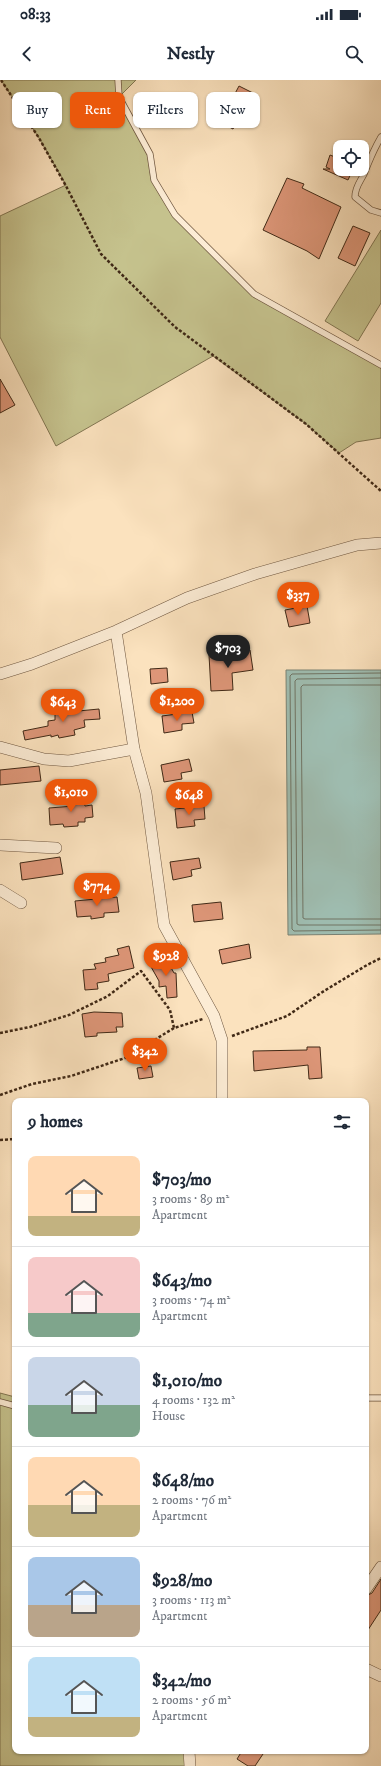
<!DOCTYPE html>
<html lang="en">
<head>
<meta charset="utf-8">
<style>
	:root { --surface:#fff; --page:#f2f2f3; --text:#1f2937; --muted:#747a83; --line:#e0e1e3; --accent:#ea580c }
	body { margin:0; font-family:"IM FELL DW Pica",serif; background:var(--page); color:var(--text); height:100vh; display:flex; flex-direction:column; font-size:15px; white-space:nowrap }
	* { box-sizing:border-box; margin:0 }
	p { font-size:13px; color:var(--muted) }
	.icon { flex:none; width:22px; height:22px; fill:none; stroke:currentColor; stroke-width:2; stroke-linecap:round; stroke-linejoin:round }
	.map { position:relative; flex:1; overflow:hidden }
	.details { position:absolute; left:12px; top:1018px; width:357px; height:656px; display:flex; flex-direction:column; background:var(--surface); border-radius:8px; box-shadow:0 1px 3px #0004 }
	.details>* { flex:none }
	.hud { position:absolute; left:12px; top:12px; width:357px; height:36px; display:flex; gap:8px }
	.buttons { position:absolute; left:333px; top:60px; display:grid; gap:8px }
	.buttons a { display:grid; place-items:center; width:36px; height:36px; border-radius:8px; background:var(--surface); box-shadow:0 1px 3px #0004; font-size:20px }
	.price { position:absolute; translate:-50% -34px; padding:0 9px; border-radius:14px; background:var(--accent); color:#fff; font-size:13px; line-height:26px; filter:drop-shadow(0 1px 2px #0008) }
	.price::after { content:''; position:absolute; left:50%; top:24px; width:12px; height:9px; margin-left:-6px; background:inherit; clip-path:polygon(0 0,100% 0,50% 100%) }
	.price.current { background:#222; color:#fff }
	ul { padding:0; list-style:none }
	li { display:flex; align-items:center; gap:12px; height:100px; padding:0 16px }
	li+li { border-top:1px solid var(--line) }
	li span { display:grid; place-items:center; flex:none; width:112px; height:80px; border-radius:8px; color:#555 }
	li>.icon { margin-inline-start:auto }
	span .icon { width:48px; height:48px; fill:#fffc; stroke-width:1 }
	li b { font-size:17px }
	h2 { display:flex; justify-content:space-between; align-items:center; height:48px; padding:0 16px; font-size:17px }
	.tag { padding:0 14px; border-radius:8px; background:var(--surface); box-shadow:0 1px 3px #0004; font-size:14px; line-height:36px }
	.tag.current { background:var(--accent); color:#fff }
	.status { display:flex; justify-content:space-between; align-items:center; height:28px; padding:0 20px; background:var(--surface); direction:ltr }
	.status svg { height:11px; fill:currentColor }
	header { display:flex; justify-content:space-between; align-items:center; height:52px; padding:0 16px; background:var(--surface); font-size:18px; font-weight:800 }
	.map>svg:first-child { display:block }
</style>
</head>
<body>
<div class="status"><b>08:33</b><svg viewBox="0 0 49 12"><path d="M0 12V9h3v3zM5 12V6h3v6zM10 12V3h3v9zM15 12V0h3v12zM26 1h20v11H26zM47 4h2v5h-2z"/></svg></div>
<header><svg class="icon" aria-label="back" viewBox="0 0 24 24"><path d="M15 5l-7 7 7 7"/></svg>Nestly<svg class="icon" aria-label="search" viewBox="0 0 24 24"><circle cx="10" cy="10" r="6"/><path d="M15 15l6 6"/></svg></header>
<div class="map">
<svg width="381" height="1686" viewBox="0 0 381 1686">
	<rect width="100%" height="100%" fill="#fbe2be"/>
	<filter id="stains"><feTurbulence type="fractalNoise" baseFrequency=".005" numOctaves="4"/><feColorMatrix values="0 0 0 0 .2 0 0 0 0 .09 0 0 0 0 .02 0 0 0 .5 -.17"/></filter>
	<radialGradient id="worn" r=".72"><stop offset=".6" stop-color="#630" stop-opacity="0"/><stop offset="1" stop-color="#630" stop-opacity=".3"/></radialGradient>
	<path fill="#c5c28d" stroke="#827652" d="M1,0h135l-17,17 31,57 4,26 21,35 79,79 127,71v73l-25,4 -17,11 -33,-29 -93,-68 -157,90 -56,-109v-121l66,-31 -27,-47z
		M381,150v73l-23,38 -33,-20z
		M0,1313l15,4v354h173l-1,15h-187z"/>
	<path fill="#9fbeb2" stroke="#798274" d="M286,590h95v264l-93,1z"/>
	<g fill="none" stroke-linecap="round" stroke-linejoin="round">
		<path stroke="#707464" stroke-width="1" d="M381,593l-89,1 -2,2 2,253 2,2 87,-1
			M381,598l-84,1 -2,2 2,243 2,1h82
			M381,605h-78l-2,2 2,231 2,1h76"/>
	</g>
	<path fill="#dd9678" stroke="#402916" d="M239,6l14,7 -20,36 -13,-7z
		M330,75l10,4v10h13l-5,11 -25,-11h7l-4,-2z
		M287,98l17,6 -2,4 39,19 -22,52 -12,-8 -44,-21z
		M353,146l17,7 -15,33 -17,-8z
		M0,299l15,26 -15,8z
		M307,526l3,17 -21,4 -4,-17z
		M250,570l3,20 -21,3 1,17 -22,1 -2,-36z
		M167,588l1,14 -17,2 -1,-15z
		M55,624h12l1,8 31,-3 1,10 -16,1 1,7 -11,3 1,5 -16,3 -1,-3 -7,2v-2l-26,5 -2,-9 25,-5v-5l7,-1z
		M192,632l2,11 -12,1v6l-18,3 -2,-17z
		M189,679l3,12 -11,2 1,6 -18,3 -3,-17z
		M39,686l2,15 -41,4v-15z
		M82,713l3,13 7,-1 1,12 -8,1v4h-7v4l-14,1 -1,-3 -13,1 -1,-17 25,-2 -3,-10z
		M204,726l1,13 -11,1 1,6 -18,2 -2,-19z
		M60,777l3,17 -41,6 -2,-17z
		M199,778l2,10 -10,2 1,6 -19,4 -3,-18z
		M117,817l2,15 -15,1v4l-13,2v-3l-14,1 -2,-16z
		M221,822l2,17 -29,3 -2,-17z
		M249,864l2,14 -29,6 -3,-14z
		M129,866l5,22 -26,6 1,7 -12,2 1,6 -13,1 -2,-20 13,-1 -2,-5 12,-2 -1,-4 14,-3 -2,-6z
		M165,877l9,16h2l1,24 -10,1 -1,-12 -7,1v-6l-9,-16z
		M94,932l28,1 1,14h-7l1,5 -20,1v3l-12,1 -3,-23z
		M307,967h13l2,31 -13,1 -1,-14 -54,6 -1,-20 54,-1z
		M151,986l2,11 -14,2 -2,-11z
		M381,1499v31l-15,23v-37l6,-3z
		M242,1671h23l-10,15h-7l-11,-7z"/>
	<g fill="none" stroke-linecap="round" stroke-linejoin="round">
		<g stroke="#6f5740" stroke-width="7">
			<path id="lane" d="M118,0l1,17 31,57 4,26 21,35 79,79 127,71
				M381,57c-7,12 -12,24 -17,37 -4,8 -9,13 -9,23l16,13 10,3
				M366,1318h15
				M0,1322l15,4"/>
		</g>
		<g stroke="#6f5740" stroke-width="12">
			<path id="street" d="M116,551l18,118 12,44 18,132 50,91 8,24v61
				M0,594l32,-10 84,-33 71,-33 68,-24 102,-29 24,-2
				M0,667l44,12 25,2 65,-12
				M0,765l56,3
				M0,810l21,13
				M366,1509l15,-22
				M366,1589l15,7
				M189,1671l1,15"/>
		</g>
		<path stroke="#402916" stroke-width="2.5" stroke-dasharray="3 2" stroke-linecap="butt" d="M1,0l38,58 27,48 35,68 74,73 131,97 75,67
			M0,953l30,-6 39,-12 39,-19 33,-25 29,39 4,18 29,-9
			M232,956l55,-20 37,-25 43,-26 14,-7
			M0,1015l32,-11 39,-8 54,-18 49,-30
			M0,1060l15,-1"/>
		<use href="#lane" stroke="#fcecd5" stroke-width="5.5"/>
		<use href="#street" stroke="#fcecd5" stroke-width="11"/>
	</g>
	<rect width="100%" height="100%" filter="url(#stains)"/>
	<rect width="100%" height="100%" fill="url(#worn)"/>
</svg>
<div class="buttons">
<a><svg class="icon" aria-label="locate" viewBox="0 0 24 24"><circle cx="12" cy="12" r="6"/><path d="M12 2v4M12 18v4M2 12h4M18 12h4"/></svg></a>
</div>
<b class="price" style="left:298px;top:536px">$337</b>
<b class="price current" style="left:228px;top:589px">$703</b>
<b class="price" style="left:177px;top:642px">$1,200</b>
<b class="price" style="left:63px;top:643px">$643</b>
<b class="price" style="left:71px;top:733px">$1,010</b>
<b class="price" style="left:189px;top:736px">$648</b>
<b class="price" style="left:97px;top:827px">$774</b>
<b class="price" style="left:166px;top:897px">$928</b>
<b class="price" style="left:145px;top:992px">$342</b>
<div class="hud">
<a class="tag">Buy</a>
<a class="tag current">Rent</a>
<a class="tag">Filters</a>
<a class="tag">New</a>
</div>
<section class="details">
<h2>9 homes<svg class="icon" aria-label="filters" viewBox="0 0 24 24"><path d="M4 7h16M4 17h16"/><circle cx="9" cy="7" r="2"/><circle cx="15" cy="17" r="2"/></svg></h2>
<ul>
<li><span style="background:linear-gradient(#ffd9b3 75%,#c2b280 0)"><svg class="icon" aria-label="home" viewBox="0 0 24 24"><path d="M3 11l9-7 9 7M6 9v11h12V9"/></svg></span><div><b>$703/mo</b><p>3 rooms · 89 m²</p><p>Apartment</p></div></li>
<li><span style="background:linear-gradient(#f6c9c9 70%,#7fa58c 0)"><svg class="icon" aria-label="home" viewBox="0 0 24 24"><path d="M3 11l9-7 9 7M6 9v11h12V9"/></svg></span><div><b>$643/mo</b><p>3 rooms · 74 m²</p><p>Apartment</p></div></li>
<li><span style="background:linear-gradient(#c9d6e8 60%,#7fa58c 0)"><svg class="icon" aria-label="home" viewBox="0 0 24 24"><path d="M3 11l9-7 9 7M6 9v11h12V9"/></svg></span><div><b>$1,010/mo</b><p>4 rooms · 132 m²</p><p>House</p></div></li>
<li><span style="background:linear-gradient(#ffd9b3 60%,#c2b280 0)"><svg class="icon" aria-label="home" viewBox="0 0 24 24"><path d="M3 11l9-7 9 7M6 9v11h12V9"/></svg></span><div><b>$648/mo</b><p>2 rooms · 76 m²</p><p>Apartment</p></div></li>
<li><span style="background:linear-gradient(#a9c7e8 60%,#b9a48a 0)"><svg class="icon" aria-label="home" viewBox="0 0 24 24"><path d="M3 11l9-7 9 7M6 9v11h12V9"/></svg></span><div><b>$928/mo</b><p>3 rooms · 113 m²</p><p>Apartment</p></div></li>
<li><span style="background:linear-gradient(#bfe0f5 75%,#c2b280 0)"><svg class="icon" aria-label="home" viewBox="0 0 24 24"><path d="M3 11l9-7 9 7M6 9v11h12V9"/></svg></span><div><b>$342/mo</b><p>2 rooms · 56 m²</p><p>Apartment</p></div></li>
</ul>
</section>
</div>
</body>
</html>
